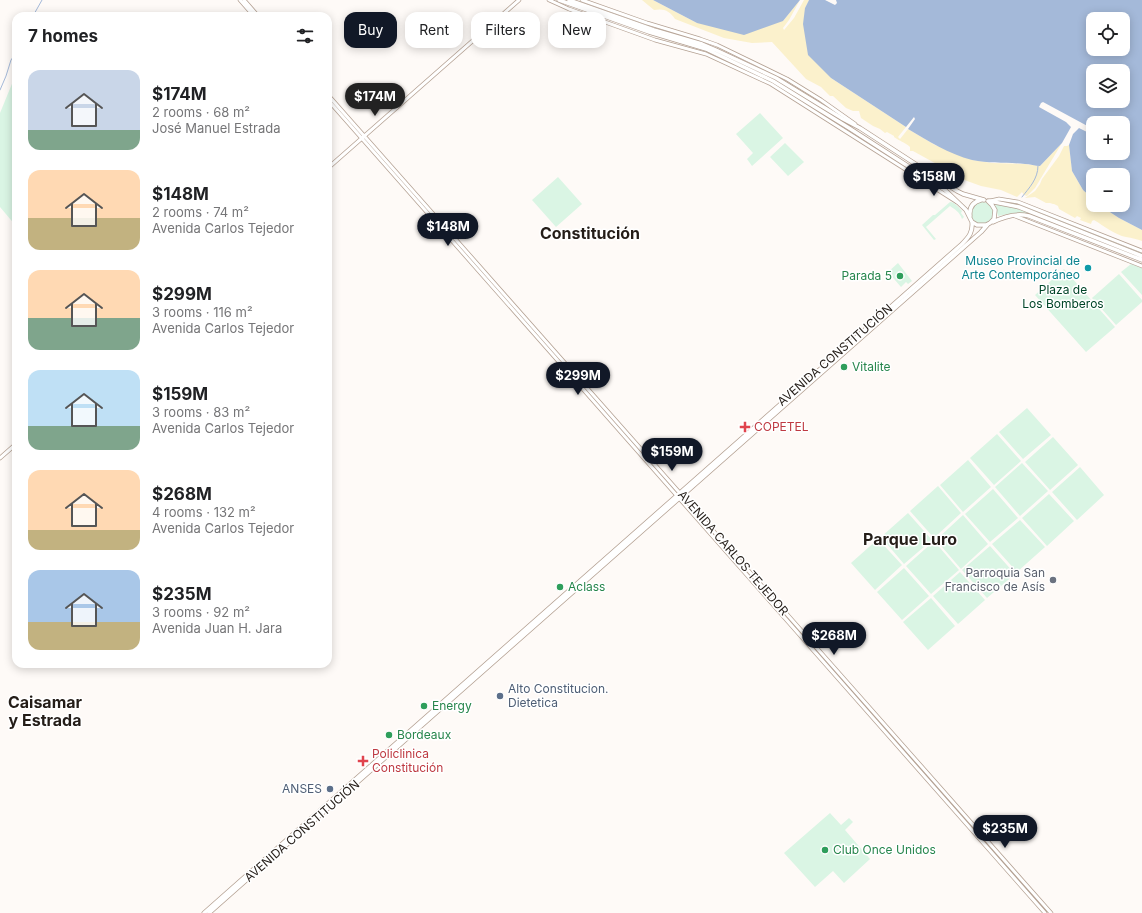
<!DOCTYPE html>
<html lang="en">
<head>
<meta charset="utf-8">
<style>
	:root { --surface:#fff; --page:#f6f6f6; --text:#202124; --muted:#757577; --accent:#111827 }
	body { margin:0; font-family:Inter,sans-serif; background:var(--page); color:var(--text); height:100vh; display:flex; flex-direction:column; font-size:15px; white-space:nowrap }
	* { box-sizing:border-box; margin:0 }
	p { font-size:13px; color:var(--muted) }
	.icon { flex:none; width:22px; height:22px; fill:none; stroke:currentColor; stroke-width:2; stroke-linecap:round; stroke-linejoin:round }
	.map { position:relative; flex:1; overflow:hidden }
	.drawer { position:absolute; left:12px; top:12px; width:320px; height:656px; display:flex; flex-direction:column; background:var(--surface); border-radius:12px; box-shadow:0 2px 10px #0003 }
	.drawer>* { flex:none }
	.top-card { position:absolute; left:344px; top:12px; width:380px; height:36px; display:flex; gap:8px }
	.buttons { position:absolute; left:1086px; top:12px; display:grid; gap:8px }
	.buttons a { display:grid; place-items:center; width:44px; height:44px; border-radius:8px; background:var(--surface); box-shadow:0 2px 10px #0003; font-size:20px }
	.price { position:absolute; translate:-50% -34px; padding:0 9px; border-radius:14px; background:var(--accent); color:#fff; font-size:13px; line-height:26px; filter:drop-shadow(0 1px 2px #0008) }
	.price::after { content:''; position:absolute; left:50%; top:24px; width:12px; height:9px; margin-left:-6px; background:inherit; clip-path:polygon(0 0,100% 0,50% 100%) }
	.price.active { background:#222; color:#fff }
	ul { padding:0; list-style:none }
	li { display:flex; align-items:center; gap:12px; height:100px; padding:0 16px }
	li span { display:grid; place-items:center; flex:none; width:112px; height:80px; border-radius:12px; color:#555 }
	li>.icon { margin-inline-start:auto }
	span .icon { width:48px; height:48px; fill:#fffc; stroke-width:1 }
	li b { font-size:17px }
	h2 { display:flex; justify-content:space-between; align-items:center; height:48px; padding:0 16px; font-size:17px }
	.pill { padding:0 14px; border-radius:12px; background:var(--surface); box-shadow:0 2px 10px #0003; font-size:14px; line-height:36px }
	.pill.active { background:var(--accent); color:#fff }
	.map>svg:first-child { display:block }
</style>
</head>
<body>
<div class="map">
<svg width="1142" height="913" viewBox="0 0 1142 913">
	<rect width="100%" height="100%" fill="#fefaf7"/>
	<path fill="#daf5e4" d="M16,74v152l-16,-19v-94z
		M760,113l23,25 -31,28 -5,-7 6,-6 -17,-19z
		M785,143l19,19 -16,14 -18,-19z
		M558,177l24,27 -26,23 -24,-27z
		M998,200l20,3 124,49v2l-123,-48 -21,-4z
		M950,202c5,0 9,6 12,9l-1,2 3,4 -2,2c-2,-7 -8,-10 -12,-13l-24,21 10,12 -2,1 -12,-15 11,-10h2z
		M971 213a11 11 0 1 1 22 0a11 11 0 1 1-22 0Z
		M995,204l20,3 16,7v1c-12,-3 -21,-2 -33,1z
		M898,263l14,18 -4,3 -2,-2 -5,5 -13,-15z
		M1131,264l11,4v27l-21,-23z
		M1064,269l51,58 -29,25 -51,-57z
		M1119,274l23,26v2l-26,23 -24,-27z
		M1027,408l24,27 -28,24 -24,-27z
		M997,434l24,27 -27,24 -24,-27z
		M1053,437l25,28 -28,25 -25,-28z
		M968,460l23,27 -28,25 -23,-27z
		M1022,463l26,28 -28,25 -25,-29z
		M1080,467l24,28 -27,25 -25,-28z
		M938,486l23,27 -27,25 -24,-27z
		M993,489l25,29 -28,24 -25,-28z
		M1049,494l25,27 -27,25 -25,-28z
		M908,513l24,27 -28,24 -23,-27z
		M963,515l25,29 -27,25 -25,-29z
		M1020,520l25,27 -28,25 -25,-28z
		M878,539l24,26 -27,25 -24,-27z
		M934,541l25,29 -28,24 -25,-28z
		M990,546l25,28 -28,24 -25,-28z
		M904,568l25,28 -27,24 -25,-28z
		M960,572l25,28 -27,24 -25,-28z
		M931,598l24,28 -27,24 -25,-28z
		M830,813l11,12 8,-7 4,4 -8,8 25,29 -26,24 -11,-12 -18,16 -31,-34z"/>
	<path fill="#fbf1cc" d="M642,0h11l44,23 86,-2 17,-21 -11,20 -6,8 1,2 10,-12 10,-18h5l-4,8 26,70 75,49 -8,10 2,2 8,-10 27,16 38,15 19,3 33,1 15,2 22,-23 -27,45 -8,8 -3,-1 -2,-3 -5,5 -16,-7 -20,-4 -36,-13 -3,-6 -29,-16h-3v-4c-5,-5 -11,-6 -16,-10v-1l-7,-4 -2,1 -5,-4 -7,-3 -12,-8 -2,-7h-6l-7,-3 -13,-12h-3l-9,-9 -15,-8 -34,-37 -20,1 -28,-5 -49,-19c-5,-8 -11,-11 -21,-9z
		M1069,145l3,26 11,19 10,9v6h6l20,13 23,12v11c-5,-2 -10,-3 -16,-4 -11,-2 -22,-11 -32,-17l-2,1 -1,3 -11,-4 1,-2 -4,-2 -2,2 -16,-9 -1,-3 -4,-2h-1l-3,-1h-4l-11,-6 -10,1 10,-7 5,-7 2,-5 17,-23 5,-10h3z"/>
	<path fill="#a4b9d9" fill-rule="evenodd" d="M653,0h147l-17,21 -39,14 -47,-12z
		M809,0h16l10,5 2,-2 -1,-3h306v230l-23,-12 -20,-13h24v-30h-30v24l-10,-9 -11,-19 -3,-26 4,-11 6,-6 14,7v18h30v-30h-30v6l-50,-27 -2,1 -2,4 27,15 5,5 -9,16 -22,23c-5,0 -10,-2 -15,-2 -18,-2 -35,0 -53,-4 -23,-6 -44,-19 -64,-31l7,-10 -1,-2 -8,10 -75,-49 -23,-23 -5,-31 2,-16zM1093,19h30v30h-30zM1093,71h30v30h-30z"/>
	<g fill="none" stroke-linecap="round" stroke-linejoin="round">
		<path stroke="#a4b9d9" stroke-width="1" d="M33,16l9,-16
			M0,90l6,-14 5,-16 5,-7
			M1022,197c7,-9 16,-18 16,-31"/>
		<g stroke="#b4a193" stroke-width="4.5">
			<path id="secondary" d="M240,0l14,16
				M244,0l14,16
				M549,0l20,9 86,31 51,14 65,30 186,118
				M582,0l65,23 53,16 17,6 70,34 34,21 34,24
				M328,95l723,818
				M328,100l717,813
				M328,168l191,-168
				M990,201l9,-2 19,3 124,49
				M1015,216l127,50
				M0,458l16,-14"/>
		</g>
		<g stroke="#b4a193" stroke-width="5">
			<path id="primary" d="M559,0l90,32 57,17 67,32 76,47 96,62 21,20 6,12 5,3h9l4,-2 4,-4 1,-9 -3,-5 -4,-4
				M569,0l85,30 48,14 14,6 60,28 67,41 17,9 97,63 6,3 21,6
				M989,201l30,6 123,49
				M970,216c-1,-9 3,-14 11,-16
				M993,222c10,-5 24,-9 36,-6l113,44
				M204,913l758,-669c7,-7 11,-12 10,-22
				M209,913l772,-681 7,-8"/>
		</g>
		<use href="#secondary" stroke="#fff" stroke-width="3"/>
		<use href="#primary" stroke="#fff" stroke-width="3.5"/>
	</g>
	<circle fill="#0f9aa8" stroke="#fff" stroke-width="1.5" cx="1088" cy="268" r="4"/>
	<g fill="#2e9e5b" stroke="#fff" stroke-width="1.5">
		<circle cx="900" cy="276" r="4"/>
		<circle cx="844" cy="367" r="4"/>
		<circle cx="560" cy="587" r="4"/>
		<circle cx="424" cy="706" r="4"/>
		<circle cx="389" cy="735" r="4"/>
		<circle cx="825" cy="850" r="4"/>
	</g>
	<g fill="#e0444e" stroke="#fff" stroke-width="1.5">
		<path d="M743 421h4v4h4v4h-4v4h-4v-4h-4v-4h4z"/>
		<path d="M361 755h4v4h4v4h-4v4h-4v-4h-4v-4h4z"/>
	</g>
	<circle fill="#6b7280" stroke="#fff" stroke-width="1.5" cx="1053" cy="580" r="4"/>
	<g fill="#5c6f8a" stroke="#fff" stroke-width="1.5">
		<circle cx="500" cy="696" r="4"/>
		<circle cx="330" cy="789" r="4"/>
	</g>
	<g text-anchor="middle" stroke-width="3" stroke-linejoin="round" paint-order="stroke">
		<g font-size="12" fill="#0d838f" stroke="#fff" text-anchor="end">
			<text x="1080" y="265">Museo Provincial de<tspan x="1080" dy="14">Arte Contemporáneo</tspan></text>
		</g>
		<g font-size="12" fill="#27864d" stroke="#fff" text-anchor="start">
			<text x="892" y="280" text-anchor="end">Parada 5</text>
			<text x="852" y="371">Vitalite</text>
			<text x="568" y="591">Aclass</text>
			<text x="432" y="710">Energy</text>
			<text x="397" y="739">Bordeaux</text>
			<text x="833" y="854">Club Once Unidos</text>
		</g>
		<g font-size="12" fill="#004528" stroke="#fff">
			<text x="1063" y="294">Plaza de<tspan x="1063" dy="14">Los Bomberos</tspan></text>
		</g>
		<g font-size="12" fill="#241d18" stroke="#fff">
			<text transform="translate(835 355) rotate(-41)" y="4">AVENIDA CONSTITUCIÓN</text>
			<text transform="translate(733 553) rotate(49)" y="4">AVENIDA CARLOS TEJEDOR</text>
			<text transform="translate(302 831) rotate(-41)" y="4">AVENIDA CONSTITUCIÓN</text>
		</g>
		<g font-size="12" fill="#be3a42" stroke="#fff" text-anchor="start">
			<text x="754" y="431">COPETEL</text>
			<text x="372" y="758">Policlinica<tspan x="372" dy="14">Constitución</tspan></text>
		</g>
		<g font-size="12" fill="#5b616d" stroke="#fff" text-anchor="end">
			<text x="1045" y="577">Parroquia San<tspan x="1045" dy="14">Francisco de Asís</tspan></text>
		</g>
		<g font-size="12" fill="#4e5e75" stroke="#fff" text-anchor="start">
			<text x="508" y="693">Alto Constitucion.<tspan x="508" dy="14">Dietetica</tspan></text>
			<text x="322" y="793" text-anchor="end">ANSES</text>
		</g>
		<g font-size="16" font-weight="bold" fill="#241d18" stroke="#fff">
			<text x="590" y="239">Constitución</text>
			<text x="910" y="545">Parque Luro</text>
			<text x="45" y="708">Caisamar<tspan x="45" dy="18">y Estrada</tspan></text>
		</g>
	</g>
</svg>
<div class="buttons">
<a><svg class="icon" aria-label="locate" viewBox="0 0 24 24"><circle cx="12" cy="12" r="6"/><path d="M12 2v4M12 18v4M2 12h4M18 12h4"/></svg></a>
<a><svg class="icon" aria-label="layers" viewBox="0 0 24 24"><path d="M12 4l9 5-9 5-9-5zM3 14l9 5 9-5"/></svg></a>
<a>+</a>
<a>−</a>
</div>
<b class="price active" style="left:375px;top:117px">$174M</b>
<b class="price" style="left:934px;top:197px">$158M</b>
<b class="price" style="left:448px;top:247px">$148M</b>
<b class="price" style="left:578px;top:396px">$299M</b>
<b class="price" style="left:672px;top:472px">$159M</b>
<b class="price" style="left:834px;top:656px">$268M</b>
<b class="price" style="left:1005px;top:849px">$235M</b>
<div class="top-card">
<a class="pill active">Buy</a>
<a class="pill">Rent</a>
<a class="pill">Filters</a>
<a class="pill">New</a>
</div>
<section class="drawer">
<h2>7 homes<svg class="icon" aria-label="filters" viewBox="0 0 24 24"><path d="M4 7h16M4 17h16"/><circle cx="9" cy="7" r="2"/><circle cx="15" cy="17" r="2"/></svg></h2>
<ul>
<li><span style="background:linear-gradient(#c9d6e8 75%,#7fa58c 0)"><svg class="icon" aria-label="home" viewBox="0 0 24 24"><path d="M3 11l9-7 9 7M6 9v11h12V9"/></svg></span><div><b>$174M</b><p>2 rooms · 68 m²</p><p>José Manuel Estrada</p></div></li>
<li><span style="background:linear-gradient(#ffd9b3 60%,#c2b280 0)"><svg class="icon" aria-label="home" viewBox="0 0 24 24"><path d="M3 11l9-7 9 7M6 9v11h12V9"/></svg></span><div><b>$148M</b><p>2 rooms · 74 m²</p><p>Avenida Carlos Tejedor</p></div></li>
<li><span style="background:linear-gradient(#ffd9b3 60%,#7fa58c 0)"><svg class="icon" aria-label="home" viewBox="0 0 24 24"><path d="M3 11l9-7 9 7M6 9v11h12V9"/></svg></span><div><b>$299M</b><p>3 rooms · 116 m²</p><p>Avenida Carlos Tejedor</p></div></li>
<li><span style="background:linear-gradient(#bfe0f5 70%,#7fa58c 0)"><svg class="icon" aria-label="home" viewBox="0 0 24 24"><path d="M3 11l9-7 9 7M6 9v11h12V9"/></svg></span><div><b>$159M</b><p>3 rooms · 83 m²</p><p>Avenida Carlos Tejedor</p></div></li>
<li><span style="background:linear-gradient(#ffd9b3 75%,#c2b280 0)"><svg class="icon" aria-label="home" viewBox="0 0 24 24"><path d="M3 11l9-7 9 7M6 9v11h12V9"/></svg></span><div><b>$268M</b><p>4 rooms · 132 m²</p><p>Avenida Carlos Tejedor</p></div></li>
<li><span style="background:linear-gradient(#a9c7e8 65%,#c2b280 0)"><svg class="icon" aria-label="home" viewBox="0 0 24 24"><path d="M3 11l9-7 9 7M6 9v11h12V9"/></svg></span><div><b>$235M</b><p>3 rooms · 92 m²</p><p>Avenida Juan H. Jara</p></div></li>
</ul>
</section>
</div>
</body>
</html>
